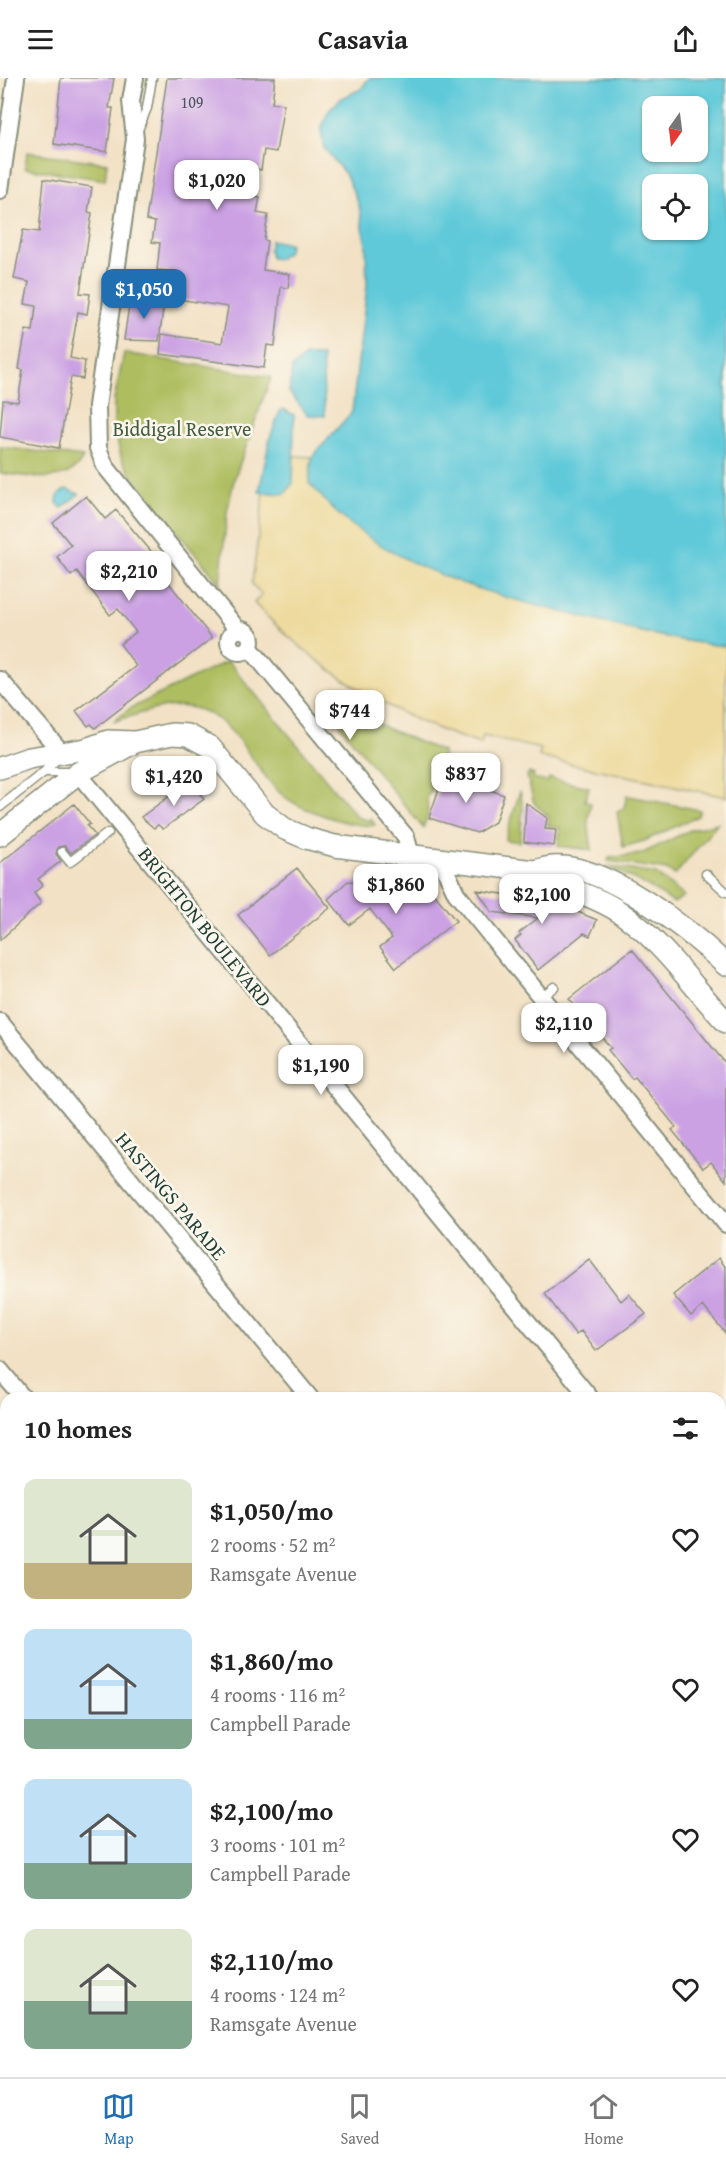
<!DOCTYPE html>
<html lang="en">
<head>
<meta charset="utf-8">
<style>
	:root { --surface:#fff; --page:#f6f6f6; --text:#222; --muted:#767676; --line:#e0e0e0; --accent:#1f6fb2 }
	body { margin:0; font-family:"Gentium Book Plus",serif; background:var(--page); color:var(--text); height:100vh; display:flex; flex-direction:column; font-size:22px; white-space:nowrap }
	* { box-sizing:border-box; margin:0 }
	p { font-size:20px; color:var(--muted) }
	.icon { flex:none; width:33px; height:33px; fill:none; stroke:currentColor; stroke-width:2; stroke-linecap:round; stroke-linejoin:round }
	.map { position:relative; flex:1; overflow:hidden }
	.panel { position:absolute; left:0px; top:1314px; width:726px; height:686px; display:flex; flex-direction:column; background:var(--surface); border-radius:18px 18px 0 0; box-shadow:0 2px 4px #0004 }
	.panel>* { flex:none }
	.needle { width:39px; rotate:194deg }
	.tools { position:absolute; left:642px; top:18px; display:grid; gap:12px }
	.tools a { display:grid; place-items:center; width:66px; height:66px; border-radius:12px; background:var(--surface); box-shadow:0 2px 4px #0004; font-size:30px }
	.price { position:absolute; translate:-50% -51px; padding:0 14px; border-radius:12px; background:#fff; color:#222; font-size:20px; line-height:39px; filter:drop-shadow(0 2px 3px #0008) }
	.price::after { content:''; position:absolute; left:50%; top:36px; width:18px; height:14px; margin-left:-9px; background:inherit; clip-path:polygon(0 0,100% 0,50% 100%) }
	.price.on { background:var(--accent); color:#fff }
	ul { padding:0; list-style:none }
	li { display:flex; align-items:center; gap:18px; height:150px; padding:0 24px }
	li span { display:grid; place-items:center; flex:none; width:168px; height:120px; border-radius:12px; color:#555 }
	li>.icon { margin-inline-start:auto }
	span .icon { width:72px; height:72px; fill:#fffc; stroke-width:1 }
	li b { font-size:26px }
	h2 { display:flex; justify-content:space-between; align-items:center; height:72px; padding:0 24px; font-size:26px }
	header { display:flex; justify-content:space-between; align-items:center; height:78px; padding:0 24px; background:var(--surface); font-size:27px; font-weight:700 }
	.dock { display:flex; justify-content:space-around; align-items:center; height:84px; border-top:2px solid var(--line); background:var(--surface); font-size:16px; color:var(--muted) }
	.dock a { display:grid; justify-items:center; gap:3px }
	.dock .on { color:var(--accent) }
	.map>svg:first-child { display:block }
</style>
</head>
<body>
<header><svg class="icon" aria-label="menu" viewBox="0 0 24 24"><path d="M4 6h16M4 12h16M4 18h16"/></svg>Casavia<svg class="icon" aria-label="share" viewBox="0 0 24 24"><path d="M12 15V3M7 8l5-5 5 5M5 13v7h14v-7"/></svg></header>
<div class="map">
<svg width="726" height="1999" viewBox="0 0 726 1999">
	<rect width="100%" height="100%" fill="#fbf7ec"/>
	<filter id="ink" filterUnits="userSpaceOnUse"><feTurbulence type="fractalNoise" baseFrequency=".0167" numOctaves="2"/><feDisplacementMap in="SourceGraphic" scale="12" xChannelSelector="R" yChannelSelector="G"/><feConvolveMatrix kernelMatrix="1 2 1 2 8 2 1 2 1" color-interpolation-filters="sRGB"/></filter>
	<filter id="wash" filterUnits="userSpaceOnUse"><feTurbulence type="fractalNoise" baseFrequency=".008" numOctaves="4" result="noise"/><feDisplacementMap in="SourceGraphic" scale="24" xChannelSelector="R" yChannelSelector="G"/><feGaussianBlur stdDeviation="1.35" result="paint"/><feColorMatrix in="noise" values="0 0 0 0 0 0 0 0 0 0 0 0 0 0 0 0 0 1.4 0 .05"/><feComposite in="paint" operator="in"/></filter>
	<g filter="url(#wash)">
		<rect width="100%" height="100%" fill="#f2e1c4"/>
		<path fill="#aebd5f" stroke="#667d4a" stroke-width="1.5" d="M27,74l80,11 -2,17 -80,-12z
			M124,275l147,24 -37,103 -7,32 -7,72 -87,-106 -12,-21 -7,-30v-27z
			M0,369l83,10c-13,31 -58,19 -83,16z
			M228,583l129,156 13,4 1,-3 4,7c-16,2 -35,-4 -50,-9 -16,-6 -32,-11 -45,-23 -31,-29 -44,-78 -91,-86 -25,-4 -53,8 -76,15l16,-13z
			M345,627l41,23 57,24 -7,32 -9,13 1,18 -5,13 -82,-101 -2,-11z
			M529,695l5,2 -1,4 14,3 2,-4 40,9 -4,14 6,2 -3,18 4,29 -34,-4 2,-18 -12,-2 1,-9 -15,-14 -7,-27z
			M520,713l3,17 -3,34 -15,-2z
			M627,717l2,1 71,14 -2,6 -54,25 -21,6 -6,-35 7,-4z
			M718,745l-43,52 -8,-5 -59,-9 1,-3 32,-4 49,-24z
			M607,788l49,8 28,22 -10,7 -26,-17z"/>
		<path fill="#eeda9e" stroke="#868c69" stroke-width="1.5" d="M294,378l18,1 -3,26c80,85 165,107 274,134 47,12 94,25 143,29v151l-187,-40 2,-8 -58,-13 -2,8c-86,-26 -165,-75 -227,-141l8,-8 -10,-11 12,-92 16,2 13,-11z"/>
		<path fill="#5ec9d9" stroke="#3e8386" stroke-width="1.5" fill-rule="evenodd" d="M369,0h357v568c-49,-4 -96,-17 -143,-29 -86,-21 -177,-43 -246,-104 -10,-9 -18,-20 -28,-30l3,-26 40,-45 15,-126 -1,-41 -7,-40 -13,-30 -22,-27 -3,-18 7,-18 12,-13 21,-10zM698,28v46h-46v-46zM698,106v46h-46v-46z
			M271,162l19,4 -3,9 -9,6 -7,-1 -2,-8z
			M305,278h17l3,60 -17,-1 -19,-23 3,-24z
			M283,331l11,6 -1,68 -8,11 -26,-2 11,-54 10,-27z
			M66,411l13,5 -17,14 -5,-5 1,-8z"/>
		<g id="blocks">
			<path fill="#cba1e4" d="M61,0h53l-5,30h4l-6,44 -53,-8z
				M167,0h108l-3,25 12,1 -8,48 -12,-2 -3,20 -4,-1 -4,27 7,1 -3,16 11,2 -4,25 3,1 -4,29 27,4 -2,14 -7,-1 -6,59 -8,-1 -3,23 -104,-14 2,-20 60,9 6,-36 -63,-10 4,-26 -12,-1 3,-27 -8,-1 3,-20 -9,-2z
				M44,101l48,8 -4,25 4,1 -12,80 10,1 -3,20 -9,-2 -8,46 15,3 -2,18 -12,-2 -12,71 -59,-11 3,-37 15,2 5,-32 -4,-1 3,-18 4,-21 7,1 3,-25 -11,-2 4,-22 -15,-3 9,-49 16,2z
				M130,220l34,4 -5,39 -35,-1z
				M86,418l19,23 11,-9 51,60 -5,4 50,64 -117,90 -4,-4 -3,2 -12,-15 60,-45 -16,-22 16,-12 -18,-23 -8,6 -33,-44 -6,5 -14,-19 14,-12 -18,-22z
				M445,693l23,11 36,13 -9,27 -18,11 -48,-15z
				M190,703l14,18 -41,30 -5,-4 -4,3 -13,-11z
				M526,725l21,15 -2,11 11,1 -2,16 -30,-4z
				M74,726l16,20 -3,2 8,9 -24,18 -6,-7 -7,1 -2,7 5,7 -23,18 5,6 -9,8 7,10 -41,37v-77z
				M297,790l33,40 -60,47 -32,-40z
				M348,803l40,5 8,7 7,-6 28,3 25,31 -60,47 -16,-21 12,-9 -22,-29 -21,16 -21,-26z
				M477,812l77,12 43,18 -7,16 -6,-3 -46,37 -23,-30 6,-5 -2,-2 19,-15 -46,-6z
				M632,871l94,115v117l-15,-19 -8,6 -31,-38 4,-3 -41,-50 -3,2 -24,-29 3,-2 -42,-49z
				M719,1180l7,10v66l-23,-28 -12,10 -18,-21z
				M589,1181l32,42 8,-7 17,20 -50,37 -15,-20 -5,4 -31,-41z"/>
		</g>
	</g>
	<g filter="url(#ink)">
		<use href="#blocks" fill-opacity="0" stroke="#888f7c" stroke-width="1.5"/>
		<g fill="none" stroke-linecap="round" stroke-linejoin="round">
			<g stroke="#888f7c" stroke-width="11">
				<path id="service" d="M138,52l9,-22 5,-30
					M44,694h27
					M0,729l44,-35 13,-13
					M62,774l8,10 38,-29
					M706,796l20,18
					M540,920l14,-11"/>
			</g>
			<g stroke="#888f7c" stroke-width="20">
				<path id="minor" d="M135,0l-4,23 4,38 -38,267 1,42 7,18 133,164
					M0,112l16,-112
					M229 563a11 11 0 1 1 22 0a11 11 0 1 1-22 0Z
					M249,569l157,190 5,19
					M0,602l62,73
					M78,695l512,625
					M441,782l15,33 270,331
					M0,944l310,376
					M0,1292l23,28
					M720,1479l6,8
					M720,1750l6,3
					M0,1922l6,2
					M0,1942l6,3
					M119,1994l13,5
					M163,1994l6,5
					M388,1999l3,-5"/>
			</g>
			<g stroke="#888f7c" stroke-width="24">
				<path id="tertiary" d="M0,690l29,-10 57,-9 22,-8 27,1 37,-8 16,1 22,12 55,67 20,15 21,9 29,8 199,25c6,-1 12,-4 18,-4 53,-5 138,64 174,98
					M0,757l78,-62 57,-31
					M534,793c27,18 60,23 87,42 42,29 70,72 105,109
					M720,1454l6,-5
					M0,1674l6,2
					M0,1698l6,2
					M720,1903l6,2
					M720,1927l6,2
					M188,1999l3,-5"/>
			</g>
			<use href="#service" stroke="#fff" stroke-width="8"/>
			<use href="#minor" stroke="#fff" stroke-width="16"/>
			<use href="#tertiary" stroke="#fff" stroke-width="21"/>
		</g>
	</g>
	<g text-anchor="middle" stroke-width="5" stroke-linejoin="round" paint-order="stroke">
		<g font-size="16" fill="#4a5660">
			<text x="192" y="30">109</text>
		</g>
		<g font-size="20" fill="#435d3f" stroke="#fbf7ec">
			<text x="182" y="358">Biddigal Reserve</text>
		</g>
		<g font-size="20" fill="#1f3d34" stroke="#fbf7ec">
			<text transform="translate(205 849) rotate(51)" y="7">BRIGHTON BOULEVARD</text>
			<text transform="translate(171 1118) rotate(50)" y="7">HASTINGS PARADE</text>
		</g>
	</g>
</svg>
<div class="tools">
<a><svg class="needle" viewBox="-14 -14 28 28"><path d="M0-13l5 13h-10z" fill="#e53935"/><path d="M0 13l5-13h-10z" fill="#767676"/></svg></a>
<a><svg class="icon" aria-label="locate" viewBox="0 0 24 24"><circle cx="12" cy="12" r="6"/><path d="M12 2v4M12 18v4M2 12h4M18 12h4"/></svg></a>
</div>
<b class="price" style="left:217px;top:133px">$1,020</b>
<b class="price on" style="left:144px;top:242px">$1,050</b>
<b class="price" style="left:129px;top:524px">$2,210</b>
<b class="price" style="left:350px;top:663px">$744</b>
<b class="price" style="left:466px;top:726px">$837</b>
<b class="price" style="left:174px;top:729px">$1,420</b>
<b class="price" style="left:396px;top:837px">$1,860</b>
<b class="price" style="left:542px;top:847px">$2,100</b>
<b class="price" style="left:564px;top:976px">$2,110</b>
<b class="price" style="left:321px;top:1018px">$1,190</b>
<section class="panel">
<h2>10 homes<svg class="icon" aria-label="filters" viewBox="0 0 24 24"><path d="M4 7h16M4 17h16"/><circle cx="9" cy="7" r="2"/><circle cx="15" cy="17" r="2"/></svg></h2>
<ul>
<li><span style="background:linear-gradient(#dfe7d0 70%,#c2b280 0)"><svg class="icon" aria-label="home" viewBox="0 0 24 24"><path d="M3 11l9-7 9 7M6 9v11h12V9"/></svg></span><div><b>$1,050/mo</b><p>2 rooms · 52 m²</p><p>Ramsgate Avenue</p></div><svg class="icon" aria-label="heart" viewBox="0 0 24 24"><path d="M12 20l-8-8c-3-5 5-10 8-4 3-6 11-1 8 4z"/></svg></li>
<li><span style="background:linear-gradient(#bfe0f5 75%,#7fa58c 0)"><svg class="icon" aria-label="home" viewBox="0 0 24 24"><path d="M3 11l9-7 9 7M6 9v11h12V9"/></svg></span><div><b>$1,860/mo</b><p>4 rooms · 116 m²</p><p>Campbell Parade</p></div><svg class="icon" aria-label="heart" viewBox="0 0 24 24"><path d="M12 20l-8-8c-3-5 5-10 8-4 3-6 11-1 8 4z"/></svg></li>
<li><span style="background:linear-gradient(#bfe0f5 70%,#7fa58c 0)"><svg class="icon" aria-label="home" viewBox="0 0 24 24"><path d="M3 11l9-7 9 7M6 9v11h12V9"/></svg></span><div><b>$2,100/mo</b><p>3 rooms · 101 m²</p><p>Campbell Parade</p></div><svg class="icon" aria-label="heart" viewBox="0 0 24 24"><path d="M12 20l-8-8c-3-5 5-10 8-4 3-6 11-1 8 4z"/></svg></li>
<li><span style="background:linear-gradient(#dfe7d0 60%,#7fa58c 0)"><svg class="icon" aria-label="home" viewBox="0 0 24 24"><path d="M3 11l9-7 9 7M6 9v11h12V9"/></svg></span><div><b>$2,110/mo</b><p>4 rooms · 124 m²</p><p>Ramsgate Avenue</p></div><svg class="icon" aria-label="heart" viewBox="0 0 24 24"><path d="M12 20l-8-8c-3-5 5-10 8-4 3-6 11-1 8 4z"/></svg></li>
</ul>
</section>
</div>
<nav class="dock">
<a class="on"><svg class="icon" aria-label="map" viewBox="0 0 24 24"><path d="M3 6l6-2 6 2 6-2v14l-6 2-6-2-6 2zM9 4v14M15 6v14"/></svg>Map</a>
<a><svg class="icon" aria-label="saved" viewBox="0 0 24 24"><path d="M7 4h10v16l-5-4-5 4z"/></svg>Saved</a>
<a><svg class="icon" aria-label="home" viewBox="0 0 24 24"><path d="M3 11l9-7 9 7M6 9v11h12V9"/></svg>Home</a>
</nav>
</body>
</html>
